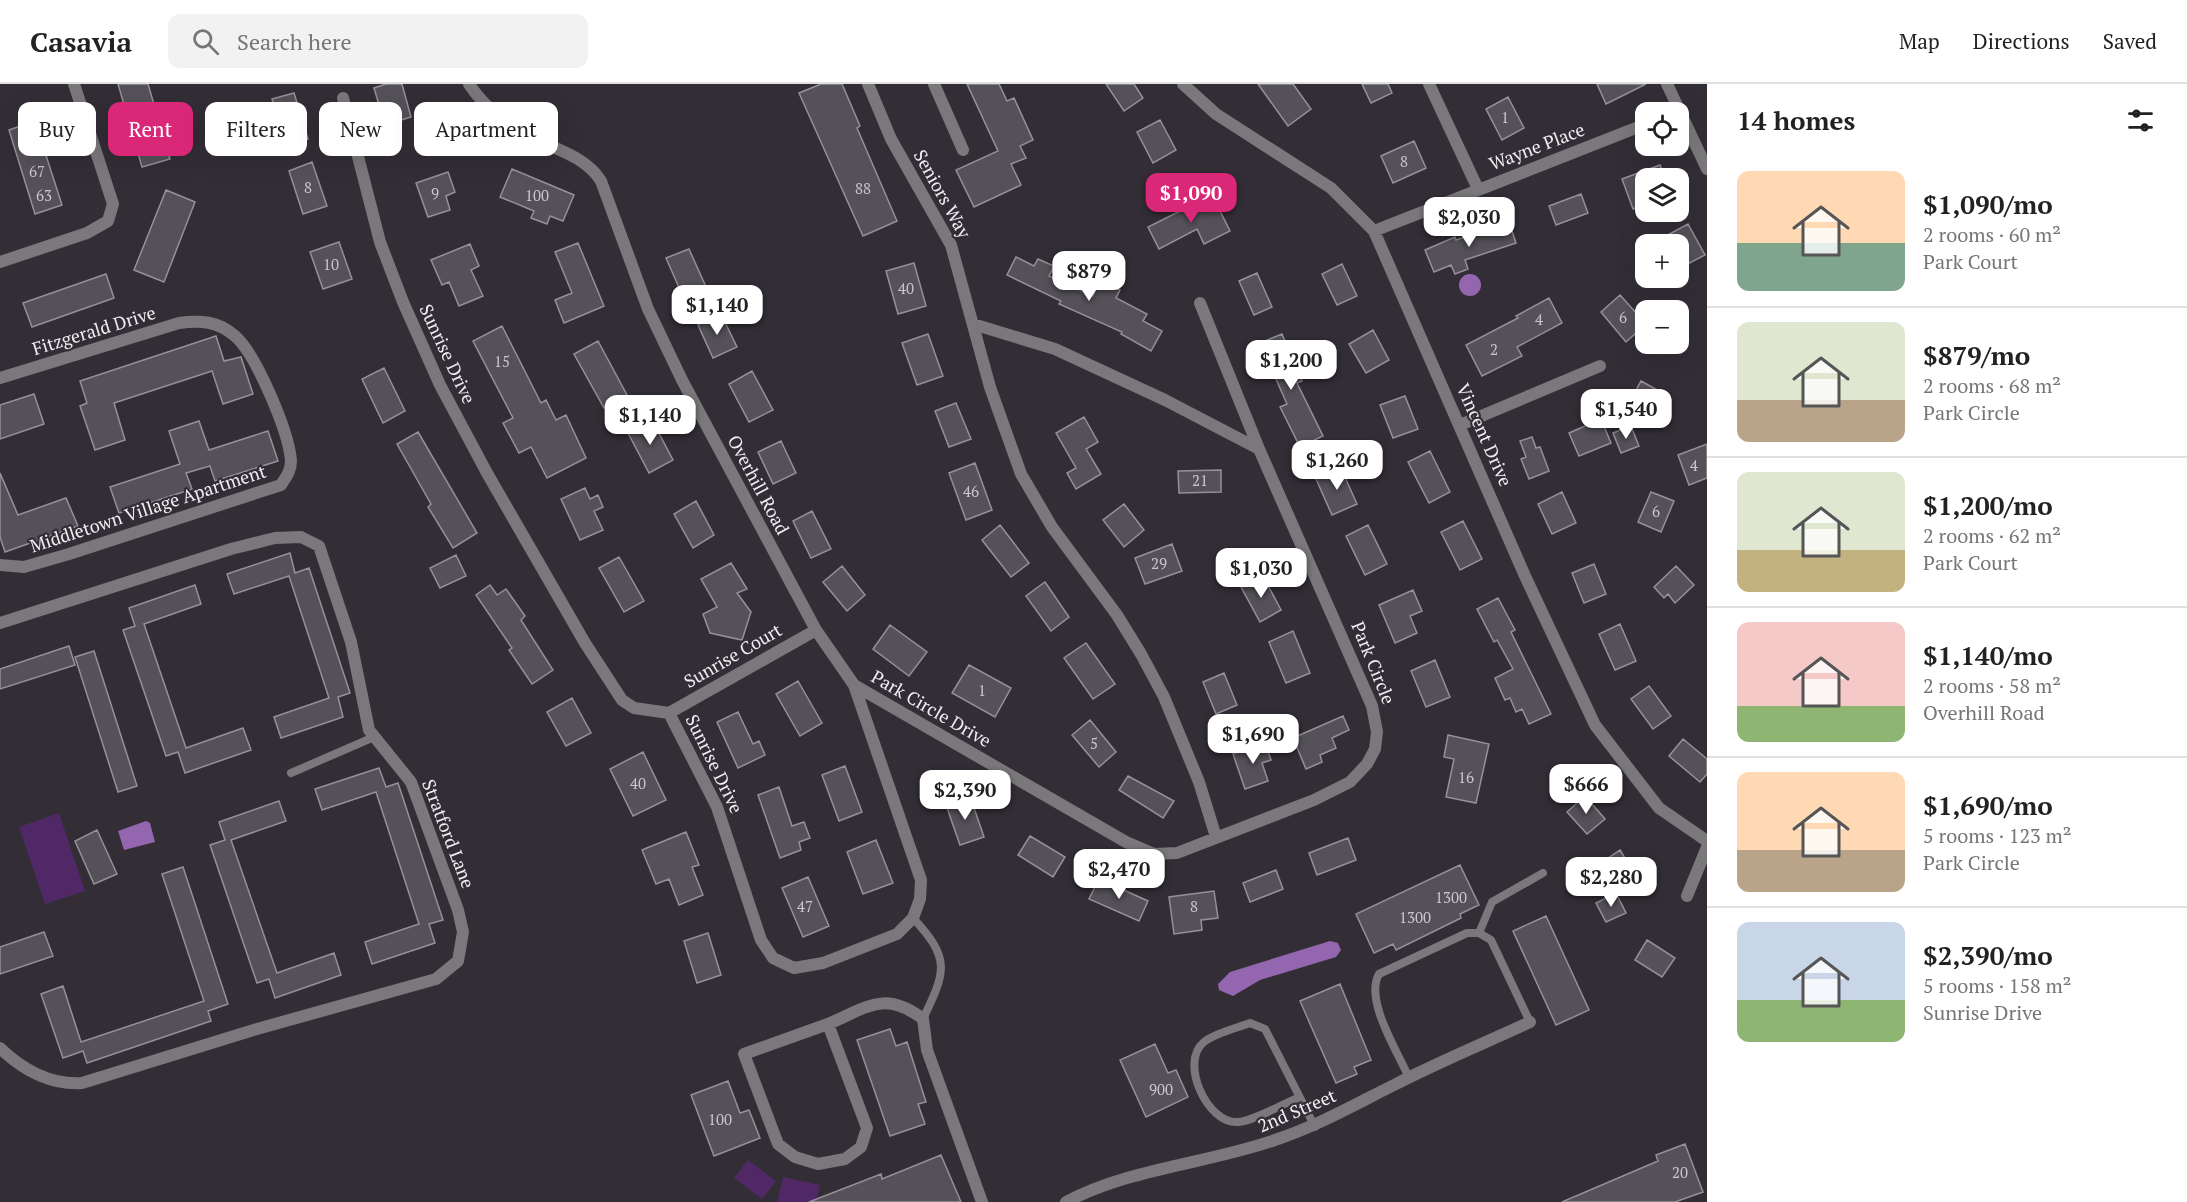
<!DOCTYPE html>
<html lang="en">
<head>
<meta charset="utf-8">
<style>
	:root { --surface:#fff; --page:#f2f2f2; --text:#222; --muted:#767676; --line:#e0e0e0; --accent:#db2777 }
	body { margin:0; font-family:"PT Serif",serif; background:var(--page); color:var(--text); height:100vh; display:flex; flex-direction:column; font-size:22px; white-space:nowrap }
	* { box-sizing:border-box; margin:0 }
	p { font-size:20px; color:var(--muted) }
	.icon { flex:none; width:33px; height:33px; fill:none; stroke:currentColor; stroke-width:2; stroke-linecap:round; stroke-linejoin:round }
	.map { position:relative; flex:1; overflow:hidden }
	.side { display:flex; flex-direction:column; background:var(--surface); width:480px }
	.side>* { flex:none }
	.top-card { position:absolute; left:18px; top:18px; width:570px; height:54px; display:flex; gap:12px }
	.controls { position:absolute; left:1635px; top:18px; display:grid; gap:12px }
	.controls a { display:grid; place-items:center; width:54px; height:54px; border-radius:12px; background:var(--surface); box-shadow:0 6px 24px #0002; font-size:30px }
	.price { position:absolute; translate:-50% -51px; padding:0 14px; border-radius:12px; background:#fff; color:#222; font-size:20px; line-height:39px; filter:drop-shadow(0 2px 3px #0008) }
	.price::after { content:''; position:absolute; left:50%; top:36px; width:18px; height:14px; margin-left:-9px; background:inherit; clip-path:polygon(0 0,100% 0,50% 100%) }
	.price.selected { background:var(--accent); color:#fff }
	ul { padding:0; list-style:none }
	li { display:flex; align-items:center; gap:18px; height:150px; padding:0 30px }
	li+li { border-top:2px solid var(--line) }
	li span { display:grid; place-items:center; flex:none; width:168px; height:120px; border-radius:12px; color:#555 }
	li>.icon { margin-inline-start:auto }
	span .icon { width:72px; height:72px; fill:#fffc; stroke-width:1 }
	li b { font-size:26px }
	h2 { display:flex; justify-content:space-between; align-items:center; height:72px; padding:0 30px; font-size:26px }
	.tag { padding:0 21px; border-radius:12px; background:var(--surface); box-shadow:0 6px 24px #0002; font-size:21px; line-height:54px }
	.tag.selected { background:var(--accent); color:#fff }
	header { display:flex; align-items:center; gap:36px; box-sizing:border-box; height:84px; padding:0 30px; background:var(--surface); border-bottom:2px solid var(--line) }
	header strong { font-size:28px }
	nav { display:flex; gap:33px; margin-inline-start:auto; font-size:21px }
	.search { width:420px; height:54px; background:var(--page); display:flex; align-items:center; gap:15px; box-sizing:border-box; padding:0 21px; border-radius:12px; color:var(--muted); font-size:22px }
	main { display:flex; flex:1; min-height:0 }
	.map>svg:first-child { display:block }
</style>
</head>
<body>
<header>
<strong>Casavia</strong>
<div class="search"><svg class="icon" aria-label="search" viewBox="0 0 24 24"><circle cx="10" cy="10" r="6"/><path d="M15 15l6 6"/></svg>Search here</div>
<nav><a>Map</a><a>Directions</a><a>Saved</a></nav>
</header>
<main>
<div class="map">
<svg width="1707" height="1118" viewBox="0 0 1707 1118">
	<rect width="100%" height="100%" fill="#332e36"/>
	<path fill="#502866" d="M59,729l26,78 -40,13 -26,-77z
		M748,1076l28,21 -14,18 -28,-21z
		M783,1093l37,8 -4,17h-39z"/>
	<path fill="#9466af" d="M1459 201a11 11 0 1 1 22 0a11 11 0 1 1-22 0Z
		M146,737l4,2 5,19 -31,8 -6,-19z
		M1330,857l8,2 3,7 -5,7 -76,23 -27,16 -14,-6 -1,-6 12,-12z"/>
	<path fill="#555159" stroke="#969099" stroke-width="1.5" d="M118,0h30l22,75 -28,8z
		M386,0h16l9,33 -26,8 -11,-37z
		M821,0h21l18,42 -3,2 40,93 -34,15 -64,-143z
		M967,0h32l8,17 7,-3 19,42 -13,6 6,12 -15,6 10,21 -47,22 -18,-37 42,-19z
		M1106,0h28l9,14 -19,13z
		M1258,0h35l18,25 -23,17z
		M1362,0h26l4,9 -21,10z
		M1597,0h49l-40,20z
		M294,9l14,46 -23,7 -13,-47z
		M1508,13l16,31 -22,12 -16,-31z
		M1160,36l16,30 -23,13 -16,-31z
		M35,37l27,84 -27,9 -26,-84z
		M1414,57l12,27 -33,15 -12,-27z
		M312,78l15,44 -24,8 -14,-43z
		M1660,81l5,13h-19v26l-13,5 -11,-30z
		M512,85l62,26 -11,26 -13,-5 -3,8 -16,-6 3,-7 -34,-14z
		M448,88l7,20 -9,4 4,14 -22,7 -12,-34z
		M166,106l29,12 -31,80 -30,-12z
		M1581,110l7,19 -32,12 -7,-19z
		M1212,111l18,36 -26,13 -7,-15 -38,20 -11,-22z
		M1509,138l7,21 -51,17 3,9 -13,5 -4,-9 -17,7 -9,-22 30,-13 1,3z
		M1688,140l17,31 -27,14v-25h-27z
		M339,158l13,37 -29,10 -13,-37z
		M578,159l26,63 -40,17 -9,-23 17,-7 -17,-41z
		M470,160l9,22 -8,4 12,26 -24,10 -10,-24 -7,3 -11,-25z
		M689,165l18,40 -23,10 -18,-41z
		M1016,173l18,9 4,-7 16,7 -5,10 44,20 6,-15 21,9 -4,8 31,16 -4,7 19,10 -11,20 -30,-17 1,-2 -63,-28 2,-3 -54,-26z
		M914,179l12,43 -28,8 -12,-43z
		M1342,180l15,32 -20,9 -15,-31z
		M1257,189l15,34 -18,8 -15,-34z
		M106,190l8,24 -82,29 -9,-24z
		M1620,211l26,29 -20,18 -25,-30z
		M1549,214l13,25 -45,24 5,9 -40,20 -16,-31 52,-27 -2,-2z
		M721,230l16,33 -24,11 -15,-33z
		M502,242l39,77 5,-3 10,20 10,-5 20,43 -39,20 -16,-31 -12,6 -16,-30 10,-5 -40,-77z
		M1373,246l16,30 -23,13 -17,-29z
		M928,250l15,42 -26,9 -15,-42z
		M1282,250l20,47 -5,2 26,53 -23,11 -20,-40 7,-3 -27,-61z
		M216,252l8,25 17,-4 12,37 -30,10 -11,-33 -98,32 11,37 -30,10 -15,-44 7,-3 -7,-22z
		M598,257l29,54 -23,13 -30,-54z
		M384,284l21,43 -22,12 -21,-44z
		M752,287l21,39 -24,12 -20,-38z
		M1641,297l20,11 -14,26 -20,-11z
		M34,310l10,30 -44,15v-34z
		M1405,312l13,33 -25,9 -13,-33z
		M956,319l15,36 -22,8 -14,-36z
		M1084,333l14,25 -12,7 15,25 -25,15 -9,-16 9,-5 -20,-35z
		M651,334l22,42 -24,13 -22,-42z
		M1601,335l10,24 -32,13 -10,-23z
		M199,337l10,29 59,-19 10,30 -63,20 -5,-15 -24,7 6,16 -73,24 -9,-26 70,-23 -11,-33z
		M1631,342l8,20 -18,7 -8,-20z
		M418,348l59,101 -24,15 -25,-41 3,-3 -34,-60z
		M1532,353l4,11 4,-1 9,24 -20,8 -8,-20 5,-2 -6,-16z
		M781,357l15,32 -23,11 -15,-32z
		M1707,360v34l-18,7 -11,-30z
		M1430,367l20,41 -21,11 -21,-41z
		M975,379l17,47 -26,10 -17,-47z
		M1341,384l16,36 -25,11 -16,-36z
		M1221,386v22l-42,1 -1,-22z
		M0,389l18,42 48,-17 12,28 -73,26 -5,-15z
		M585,404l5,11 8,-4 5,12 -9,4 9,19 -23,10 -19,-41z
		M1562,408l14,31 -24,11 -14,-30z
		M1651,408l23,9 -13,31 -23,-10z
		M696,417l18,34 -21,13 -19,-34z
		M1124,420l20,26 -20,17 -21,-27z
		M812,427l19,38 -20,9 -18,-37z
		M1463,437l19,38 -22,11 -19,-38z
		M1000,441l29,38 -18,14 -29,-37z
		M1368,441l19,39 -22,11 -19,-39z
		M1172,460l10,27 -37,13 -10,-26z
		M290,469l5,20 14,-5 41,125 -12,4 5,20 -62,21 -7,-21 55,-19 -40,-122 -55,18 -7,-20z
		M456,471l10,21 -26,12 -10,-20z
		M619,473l25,44 -20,11 -25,-44z
		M731,479l16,26 -10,4 14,19 -9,28 -32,-7 -7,-19 14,-7 -16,-28z
		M1594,480l12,30 -22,9 -12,-30z
		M842,482l23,29 -18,16 -24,-29z
		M1676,482l18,19 -19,18 -7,-9 -4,4 -10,-11z
		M1263,492l18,34 -21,12 -19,-35z
		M1045,498l24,35 -18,14 -25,-35z
		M195,501l6,19 -57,20 42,124 57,-20 8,22 -66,23 -7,-21 -12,4 -43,-126 12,-4 -6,-18z
		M490,501l7,10 9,-6 19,27 -4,4 32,50 -21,14 -23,-34 3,-2 -36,-53z
		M1413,506l9,21 -12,5 7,17 -22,10 -16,-38z
		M1498,514l17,32 -4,2 40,82 -22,10 -7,-15 -6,3 -6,-14 -5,2 -10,-22 18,-9 -16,-29 -3,2 -17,-33z
		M1620,540l16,37 -21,9 -16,-36z
		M890,541l37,27 -18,24 -36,-27z
		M1293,547l17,42 -24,10 -17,-41z
		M1086,559l29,41 -22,15 -29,-41z
		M69,562l6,19 -75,24v-20z
		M94,567l43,135 -19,6 -43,-135z
		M1435,576l15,37 -24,10 -15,-36z
		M969,581l42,23 -16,29 -43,-24z
		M1224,589l13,32 -21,9 -13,-32z
		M798,597l24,42 -22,13 -24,-42z
		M1649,602l22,30 -18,13 -22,-30z
		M572,614l19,35 -25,13 -19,-34z
		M738,628l15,32 6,-3 6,14 -27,13 -21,-46z
		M1343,632l6,14 -17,8 4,10 -16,7 2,7 -16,7 -13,-31z
		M1090,636l26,32 -17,15 -27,-32z
		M1448,651l41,9 -13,59 -30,-6 8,-38 -10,-2z
		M1683,655l24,20v15l-7,8 -31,-26z
		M1265,659l6,17 -9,3 6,18 -23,8 -12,-35z
		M643,668l23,48 -33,16 -23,-47z
		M845,682l17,46 -23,9 -17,-46z
		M379,684l7,19 12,-4 45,137 -14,4 6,19 -63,21 -7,-22 54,-18 -43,-132 -54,18 -7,-21z
		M1128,692l46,25 -11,17 -44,-28z
		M779,703l13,39 12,-4 6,16 -11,4 2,8 -21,8 -22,-63z
		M970,712l14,41 -24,8 -14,-40z
		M1585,712l20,23 -18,15 -20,-22z
		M279,717l7,20 -55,19 46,133 57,-20 7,22 -66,23 -6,-19 -12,4 -47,-138 15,-5 -6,-18z
		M97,746l20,44 -23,10 -19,-43z
		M686,748l13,33 -7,2 11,28 -24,10 -10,-26 -13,5 -14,-34z
		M1030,752l35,21 -12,20 -35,-22z
		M1348,754l8,22 -39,15 -8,-22z
		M876,756l17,43 -30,11 -16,-42z
		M1620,766l17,28 -18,12 -18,-27z
		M1460,781l19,40 -19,9 1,4 -65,32 -3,-6 -19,9 -18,-39z
		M183,783l45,137 -20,7 3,10 -124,42 -4,-12 -20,7 -22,-64 22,-8 18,56 123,-41 -42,-127z
		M1276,786l7,19 -33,13 -7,-19z
		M808,793l21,49 -26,11 -21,-49z
		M1099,795l49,22 -9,20 -50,-22z
		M1214,807l4,27 -17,2 1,10 -28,4 -5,-37z
		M1616,809l10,20 -20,9 -10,-19z
		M1546,832l43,94 -33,15 -43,-94z
		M44,848l9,24 -53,18v-27z
		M708,849l13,42 -24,8 -13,-42z
		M1647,856l28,18 -13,19 -27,-17z
		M1340,900l31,76 -17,7 3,7 -21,9 -36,-82z
		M890,945l6,17 11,-4 19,60 -8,2 7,20 -35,12 -33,-96z
		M1155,960l13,29 8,-3 12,27 -42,20 -26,-57z
		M728,997l12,32 9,-3 11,28 -46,18 -23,-61z
		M1685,1060l18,48 -28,10h-113l96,-41 -2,-6z
		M941,1071l20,47h-152l72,-28 1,5z"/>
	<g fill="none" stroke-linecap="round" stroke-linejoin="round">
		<path stroke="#7a787b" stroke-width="8" d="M291,689l83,-36
			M913,834c38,41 33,53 10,101
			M1479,849l13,-31 51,-29
			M1409,994c-11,-26 -45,-78 -30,-104l88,-41h12l12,7 39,82
			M1298,1014c-16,6 -44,23 -60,24 -31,2 -59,-60 -34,-80 11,-9 33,-14 46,-19l15,6 50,98"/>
		<path stroke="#7a787b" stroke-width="12" d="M469,0c16,25 44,45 71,57 23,11 47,18 61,40l47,128 34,71 134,250 38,55 67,195 -1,19 -7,19 -16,16 -74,29 -29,5 -21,-10 -12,-18 -44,-133 -48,-94
			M868,0l23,55 60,106 39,142 31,87 31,53 65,88 24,39 23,43 35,85 17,55
			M934,0l29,66
			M1183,0l33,30 115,74 43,43 151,345 70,149 64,83 48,33
			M1429,0l49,105
			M1667,0l40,85
			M343,14l37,144 23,60 37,83 47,88 98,170 37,57 12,8 35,5
			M1374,147l272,-107
			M0,178l87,-29 21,-12 5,-17 -39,-120
			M973,240l82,25 110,51 94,49
			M0,294l179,-55c21,-3 39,-2 56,13 21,18 54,96 56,125 0,10 -5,16 -10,24l-212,69 -45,13 -24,-2
			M1460,341l140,-59
			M0,539l231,-74 44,-11 26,-1 18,9 32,96 18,88 42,52 47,128 5,22 -5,29 -22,18 -179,50 -175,54c-32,2 -59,-13 -82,-35
			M854,601l272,157 28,12 23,-1 137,-53 36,-18 17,-18 8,-15 2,-17 -5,-26 -113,-257 -59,-146
			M669,629l147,-83
			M1687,812l20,-49
			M828,940l-84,30 34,90 17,13 23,7 27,-5 16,-12 6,-19 -39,-104c40,-17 57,-34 95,-5l4,31 55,152
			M1066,1118c65,-34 140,-38 209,-62 42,-14 79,-35 119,-55 44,-23 91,-42 136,-63"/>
	</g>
	<g text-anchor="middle" stroke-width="4.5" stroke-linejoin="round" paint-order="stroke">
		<g font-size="15" fill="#c9c7cc">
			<text x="1505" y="39">1</text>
			<text x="1404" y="83">8</text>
			<text x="37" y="93">67</text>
			<text x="308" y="109">8</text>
			<text x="863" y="110">88</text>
			<text x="435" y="115">9</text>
			<text x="44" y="117">63</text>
			<text x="537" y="117">100</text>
			<text x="331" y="186">10</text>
			<text x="906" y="210">40</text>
			<text x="1623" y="239">6</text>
			<text x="1539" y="241">4</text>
			<text x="1494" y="271">2</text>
			<text x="502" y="283">15</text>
			<text x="1694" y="387">4</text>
			<text x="1200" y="402">21</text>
			<text x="971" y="413">46</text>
			<text x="1656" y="433">6</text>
			<text x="1159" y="485">29</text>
			<text x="982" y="612">1</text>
			<text x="1094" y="665">5</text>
			<text x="1466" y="699">16</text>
			<text x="638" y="705">40</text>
			<text x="1451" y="819">1300</text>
			<text x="805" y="828">47</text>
			<text x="1194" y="828">8</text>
			<text x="1415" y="839">1300</text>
			<text x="1161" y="1011">900</text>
			<text x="720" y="1041">100</text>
			<text x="1680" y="1094">20</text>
		</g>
		<g font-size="18" fill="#f0eef2" stroke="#332e36">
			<text transform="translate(1537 63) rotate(-21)" y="6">Wayne Place</text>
			<text transform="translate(942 110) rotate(61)" y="6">Seniors Way</text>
			<text transform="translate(94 247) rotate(-17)" y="6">Fitzgerald Drive</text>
			<text transform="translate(447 270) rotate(65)" y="6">Sunrise Drive</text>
			<text transform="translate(1484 351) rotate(66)" y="6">Vincent Drive</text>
			<text transform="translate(758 401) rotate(62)" y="6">Overhill Road</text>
			<text transform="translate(148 425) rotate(-18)" y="6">Middletown Village Apartment</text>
			<text transform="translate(733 572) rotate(-30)" y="6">Sunrise Court</text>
			<text transform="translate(1373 579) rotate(68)" y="6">Park Circle</text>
			<text transform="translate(931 625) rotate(30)" y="6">Park Circle Drive</text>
			<text transform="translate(714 680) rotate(64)" y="6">Sunrise Drive</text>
			<text transform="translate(448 750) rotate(69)" y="6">Stratford Lane</text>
			<text transform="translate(1297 1027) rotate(-23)" y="6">2nd Street</text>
		</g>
	</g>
</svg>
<div class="controls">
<a><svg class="icon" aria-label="locate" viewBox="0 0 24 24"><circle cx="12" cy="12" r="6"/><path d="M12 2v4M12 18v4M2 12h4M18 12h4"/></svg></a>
<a><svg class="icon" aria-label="layers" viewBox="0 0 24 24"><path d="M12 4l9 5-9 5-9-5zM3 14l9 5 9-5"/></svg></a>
<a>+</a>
<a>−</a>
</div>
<b class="price selected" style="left:1191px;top:140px">$1,090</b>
<b class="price" style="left:1469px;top:164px">$2,030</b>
<b class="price" style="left:1089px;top:218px">$879</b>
<b class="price" style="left:717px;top:252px">$1,140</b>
<b class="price" style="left:1291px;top:307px">$1,200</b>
<b class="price" style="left:1626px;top:356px">$1,540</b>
<b class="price" style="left:650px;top:362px">$1,140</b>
<b class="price" style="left:1337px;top:407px">$1,260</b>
<b class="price" style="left:1261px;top:515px">$1,030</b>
<b class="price" style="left:1253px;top:681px">$1,690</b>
<b class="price" style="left:1586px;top:731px">$666</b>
<b class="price" style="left:965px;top:737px">$2,390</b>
<b class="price" style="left:1119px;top:816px">$2,470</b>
<b class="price" style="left:1611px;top:824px">$2,280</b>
<div class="top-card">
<a class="tag">Buy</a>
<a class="tag selected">Rent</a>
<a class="tag">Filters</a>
<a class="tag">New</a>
<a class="tag">Apartment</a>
</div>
</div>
<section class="side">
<h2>14 homes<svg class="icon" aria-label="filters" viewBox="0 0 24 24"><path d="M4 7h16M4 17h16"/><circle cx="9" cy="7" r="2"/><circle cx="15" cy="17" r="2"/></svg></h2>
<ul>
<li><span style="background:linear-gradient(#ffd9b3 60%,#7fa58c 0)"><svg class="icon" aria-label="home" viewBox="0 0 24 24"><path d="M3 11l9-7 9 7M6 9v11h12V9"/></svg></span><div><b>$1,090/mo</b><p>2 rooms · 60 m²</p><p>Park Court</p></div></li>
<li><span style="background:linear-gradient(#dfe7d0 65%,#b9a48a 0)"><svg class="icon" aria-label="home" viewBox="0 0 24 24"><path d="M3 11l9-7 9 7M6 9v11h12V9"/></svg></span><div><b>$879/mo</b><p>2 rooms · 68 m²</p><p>Park Circle</p></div></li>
<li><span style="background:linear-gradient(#dfe7d0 65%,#c2b280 0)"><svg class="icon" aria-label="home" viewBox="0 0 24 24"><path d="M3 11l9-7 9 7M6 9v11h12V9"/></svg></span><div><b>$1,200/mo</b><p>2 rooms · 62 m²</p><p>Park Court</p></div></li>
<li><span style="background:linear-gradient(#f6c9c9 70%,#8fb573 0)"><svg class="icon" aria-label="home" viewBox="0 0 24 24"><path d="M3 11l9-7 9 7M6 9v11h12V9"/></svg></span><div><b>$1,140/mo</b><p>2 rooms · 58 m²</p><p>Overhill Road</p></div></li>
<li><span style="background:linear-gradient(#ffd9b3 65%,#b9a48a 0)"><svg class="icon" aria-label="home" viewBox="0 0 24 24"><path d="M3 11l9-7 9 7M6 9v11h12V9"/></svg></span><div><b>$1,690/mo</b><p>5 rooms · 123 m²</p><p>Park Circle</p></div></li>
<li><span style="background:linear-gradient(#c9d6e8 65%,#8fb573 0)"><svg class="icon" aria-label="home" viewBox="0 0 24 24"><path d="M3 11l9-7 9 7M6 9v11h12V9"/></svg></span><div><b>$2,390/mo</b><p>5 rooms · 158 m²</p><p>Sunrise Drive</p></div></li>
</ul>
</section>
</main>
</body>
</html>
